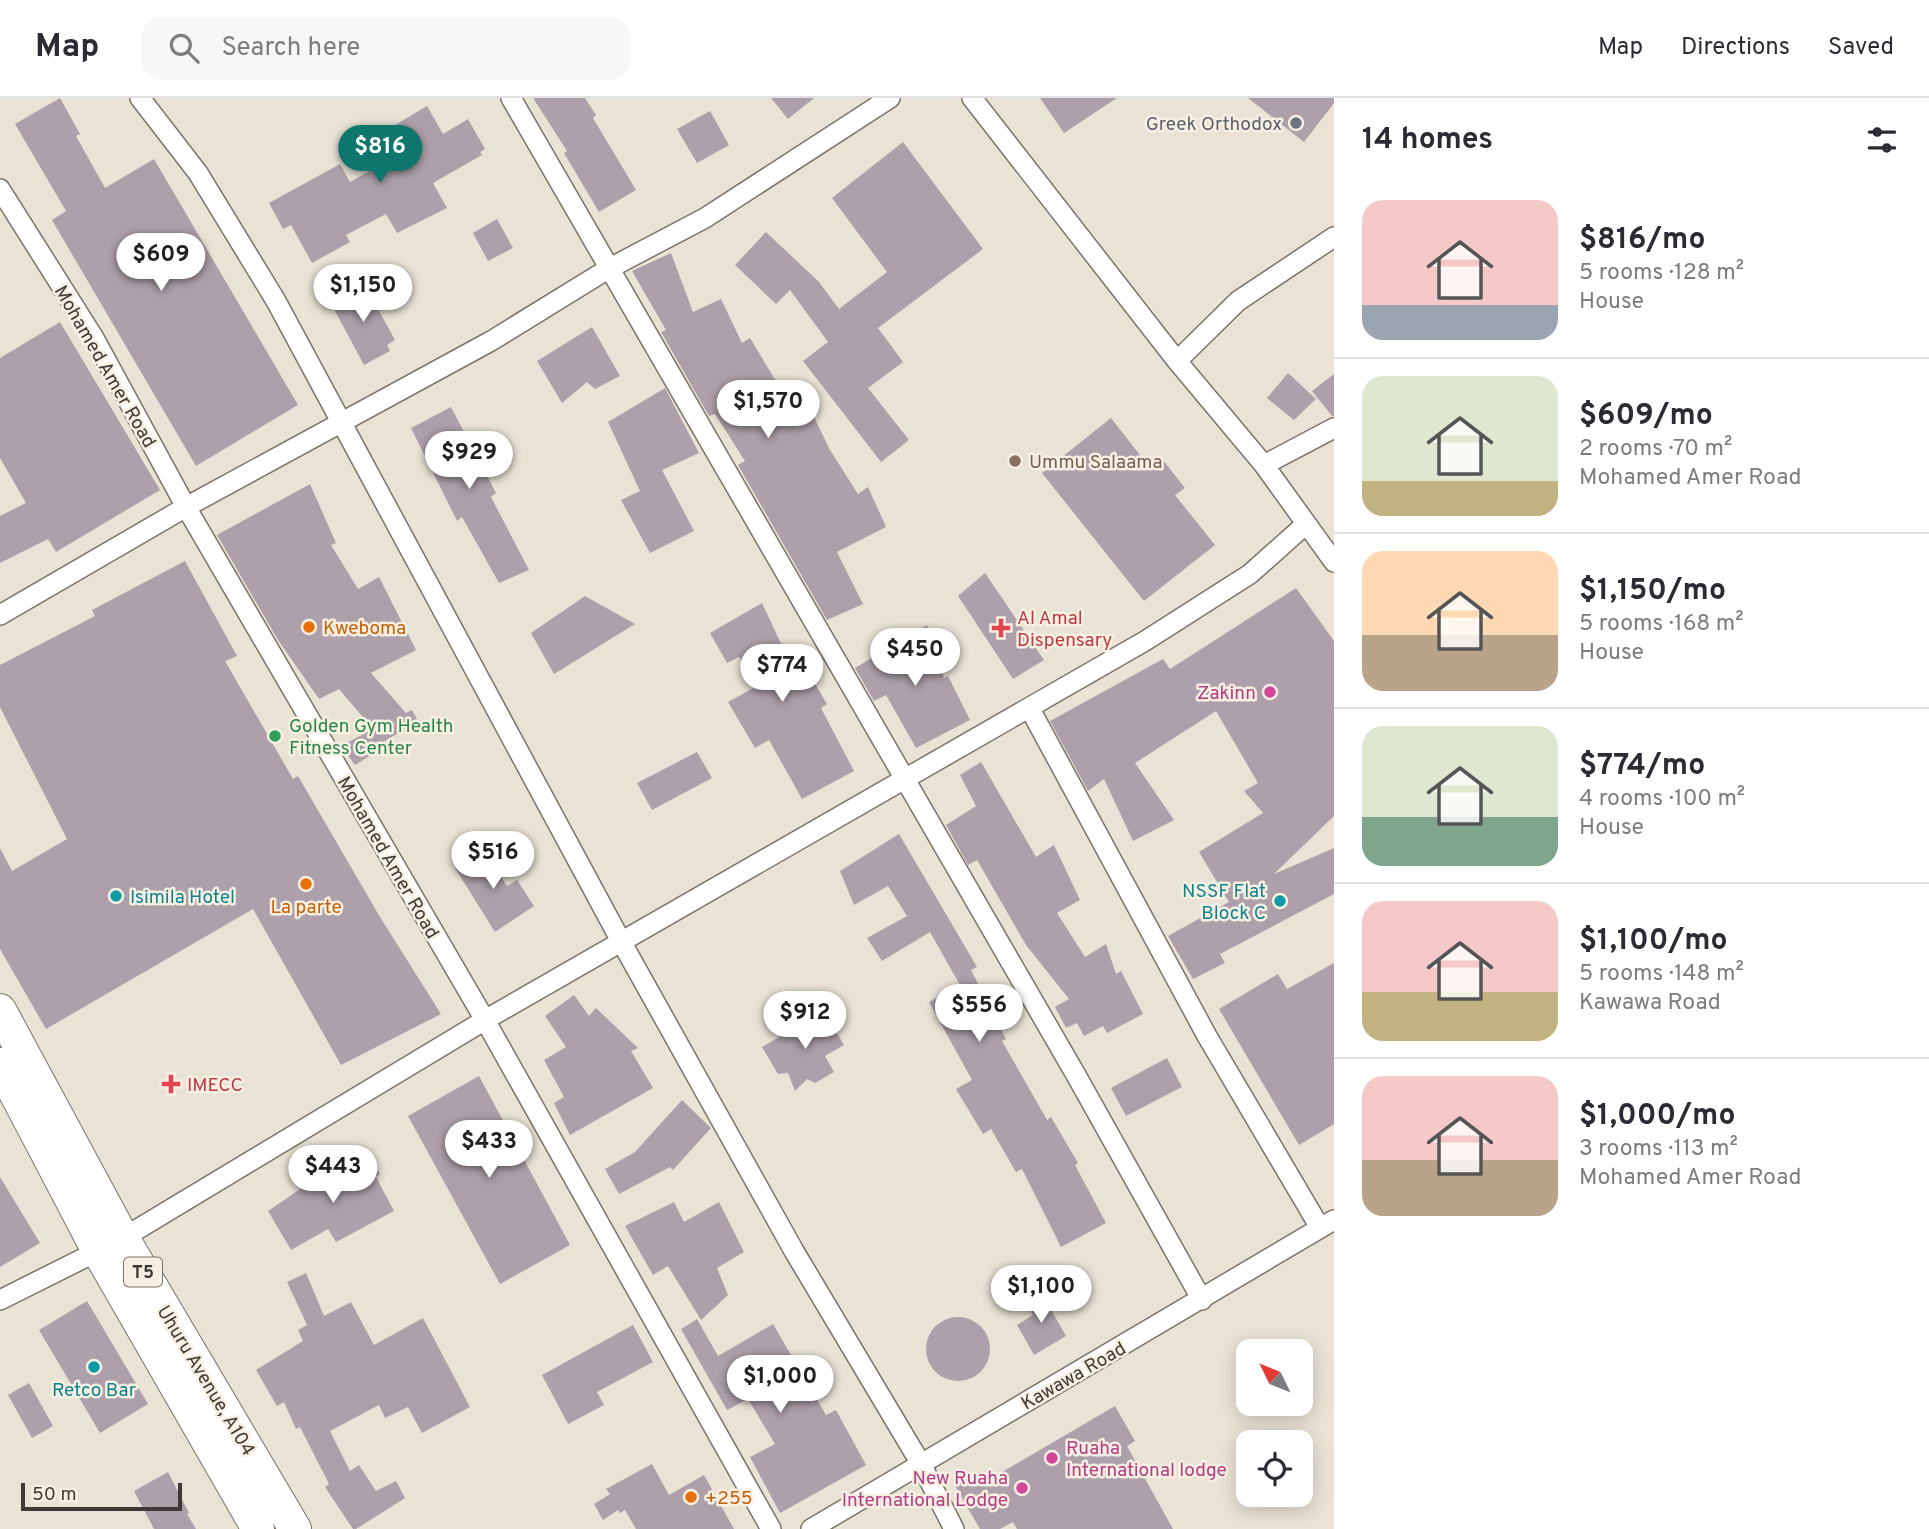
<!DOCTYPE html>
<html lang="en">
<head>
<meta charset="utf-8">
<style>
	:root { --surface:#fff; --page:#f7f7f7; --text:#2b2b33; --muted:#7c7c81; --line:#e1e1e2; --accent:#0f766e }
	body { margin:0; font-family:Overpass,sans-serif; background:var(--page); color:var(--text); height:100vh; display:flex; flex-direction:column; font-size:26px; white-space:nowrap }
	* { box-sizing:border-box; margin:0 }
	p { font-size:23px; color:var(--muted) }
	.icon { flex:none; width:38px; height:38px; fill:none; stroke:currentColor; stroke-width:2; stroke-linecap:round; stroke-linejoin:round }
	.map { position:relative; flex:1; overflow:hidden }
	.side { display:flex; flex-direction:column; background:var(--surface); width:595px }
	.side>* { flex:none }
	.needle { width:46px; rotate:313deg }
	.buttons { position:absolute; left:1236px; top:1241px; display:grid; gap:14px }
	.buttons a { display:grid; place-items:center; width:77px; height:77px; border-radius:14px; background:var(--surface); box-shadow:0 4px 18px #0003; font-size:35px }
	.scale { position:absolute; left:21px; bottom:18px; width:161px; box-sizing:border-box; padding-left:7px; border:4px solid #3e3b36; border-top:0; font-size:19px; line-height:24px; white-space:nowrap; color:#3e3b36; -webkit-text-stroke:5px #f7f0e2; paint-order:stroke }
	.price { position:absolute; translate:-50% -60px; padding:0 16px; border-radius:24px; background:#fff; color:#222; font-size:23px; line-height:46px; filter:drop-shadow(0 2px 4px #0008) }
	.price::after { content:''; position:absolute; left:50%; top:42px; width:21px; height:16px; margin-left:-10px; background:inherit; clip-path:polygon(0 0,100% 0,50% 100%) }
	.price.on { background:var(--accent); color:#fff }
	ul { padding:0; list-style:none }
	li { display:flex; align-items:center; gap:21px; height:175px; padding:0 28px }
	li+li { border-top:2px solid var(--line) }
	li span { display:grid; place-items:center; flex:none; width:196px; height:140px; border-radius:21px; color:#555 }
	li>.icon { margin-inline-start:auto }
	span .icon { width:84px; height:84px; fill:#fffc; stroke-width:1 }
	li b { font-size:30px }
	h2 { display:flex; justify-content:space-between; align-items:center; height:84px; padding:0 28px; font-size:30px }
	header { display:flex; align-items:center; gap:42px; box-sizing:border-box; height:98px; padding:0 35px; background:var(--surface); border-bottom:2px solid var(--line) }
	header strong { font-size:33px }
	nav { display:flex; gap:38px; margin-inline-start:auto; font-size:24px }
	.search { width:490px; height:63px; background:var(--page); display:flex; align-items:center; gap:18px; box-sizing:border-box; padding:0 24px; border-radius:21px; color:var(--muted); font-size:26px }
	main { display:flex; flex:1; min-height:0 }
	.map>svg:first-child { display:block }
</style>
</head>
<body>
<header>
<strong>Map</strong>
<div class="search"><svg class="icon" aria-label="search" viewBox="0 0 24 24"><circle cx="10" cy="10" r="6"/><path d="M15 15l6 6"/></svg>Search here</div>
<nav><a>Map</a><a>Directions</a><a>Saved</a></nav>
</header>
<main>
<div class="map">
<svg width="1334" height="1431" viewBox="0 0 1334 1431">
	<rect width="100%" height="100%" fill="#e9e3d5"/>
	<path fill="#aea0aa" d="M60,0l20,36 -4,2 29,52 49,-29 144,246 -102,61 -144,-246 14,-9 -51,-87z
		M533,0h52l11,17 -3,3 43,72 -37,22 -35,-59 3,-2z
		M771,0h43l-26,21z
		M1040,0h77l-53,35z
		M1248,0h86v5l-30,39z
		M427,8l16,28 25,-15 17,30 -5,3 2,3 -49,28 14,25 -50,25 -11,-19 -40,21 4,7 -38,21 -21,-38 -8,4 -14,-26 71,-39 10,18 34,-19 -14,-23z
		M710,13l19,34 -32,18 -20,-34z
		M903,44l80,107 -105,79 25,34 -35,26 41,52 -28,22 -78,-101 25,-19 -38,-52 -14,14 -41,-39 31,-33 53,50 20,27 48,-37 -55,-74z
		M497,121l16,29 -25,13 -15,-28z
		M671,155l22,59 28,-13 21,44 8,-5 51,85 12,-8 17,35 28,44 10,-7 18,40 -49,25 26,52 -36,16 -89,-155 7,-4 -30,-47 -6,2 -48,-84 5,-2 -34,-59z
		M349,188l5,9 13,-6 28,51 -8,5 3,6 -26,14 -36,-67z
		M60,224l100,168 -104,62 -8,-13 -48,24v-47l26,-13 -26,-45v-100z
		M592,229l28,49 -25,13 -8,-7 -25,21 -25,-42z
		M1288,275l28,26 -22,21 -27,-22z
		M1334,276v42h-2l-20,-25z
		M665,290l34,65 -37,17 32,61 -44,22 -29,-53 19,-9 -32,-69z
		M451,309l45,86 -5,4 38,73 -30,13 -37,-66 -5,4 -46,-93z
		M1111,320l36,46 12,-9 26,33 -10,7 40,50 -71,56 -102,-128z
		M310,386l26,59 -5,2 27,44 21,-12 37,73 -45,23 35,40 6,-3 6,11 -41,25 1,5 -23,14 -14,-19 32,-17 -34,-40 -20,10 -41,-59 -61,-105z
		M185,463l52,95 -12,5 68,118 5,-3 82,141 61,97 -100,51 -88,-156 -207,120 -46,-80v-101l12,23 55,-32 -67,-132v-42l95,-49 -3,-6z
		M985,475l59,87 -31,19 -55,-83z
		M1296,490l38,53v175l-60,58 60,-26v46l-114,60 5,9 -32,16 -25,-43 61,-34 -30,-50 64,-39 -19,-22 14,-8 -42,-72 -81,52 39,57 -41,21 -29,-62 -16,12 -38,-70 113,-62 7,10z
		M585,498l50,28 -81,50 -23,-41z
		M762,505l30,64 10,-5 25,42 -6,4 33,63 -52,28 -33,-59 -14,8 -27,-46 29,-16 -18,-29 -12,6 -17,-30z
		M927,527l17,53 4,-2 22,44 -54,28 -30,-53 -12,6 -19,-33z
		M697,654l15,26 -60,32 -15,-27z
		M981,664l55,95 18,-12 26,55 -23,13 28,44 21,-13 10,30 5,-3 22,43 -36,19 -4,-7 -19,10 -7,-13 -11,5 -11,-21 14,-8 -43,-54 -49,-85 -9,5 -22,-40 30,-19 -16,-31z
		M899,736l78,133 -6,3 35,69 -4,2 45,79 4,-3 27,46 -3,2 31,58 -45,24 -39,-78 -6,3 -25,-43 -8,5 -27,-45 16,-9 -43,-78 31,-17 -30,-53 -48,29 -15,-23 40,-22 -19,-30 -34,19 -14,-34z
		M483,751l24,37 10,-6 17,26 -39,26 -40,-64z
		M1334,865v161l-35,21 -80,-136 59,-35 9,15z
		M574,897l15,21 7,-8 42,40 -7,3 22,37 -83,47 -16,-32 10,-6 -20,-37 22,-13 -21,-31z
		M824,913l20,34 -19,11 9,16 -19,11 -8,-4 -12,12 -7,-18 -10,1 -16,-27z
		M1167,960l15,29 -56,29 -15,-28z
		M479,978l91,169 -70,39 -92,-168z
		M682,1002l29,28 -38,42 -3,-3 -51,27 -14,-25 30,-17z
		M367,1057l13,19 -4,3 18,34 -58,31 -8,-13 -37,21 -23,-39 44,-30 2,3 24,-16 3,5z
		M0,1079l40,66 -40,24z
		M674,1104l10,20 35,-20 25,50 -27,16 11,27 -27,25 -33,-54 -15,9 -28,-49z
		M306,1175l18,43 27,-14 23,43 49,-27 47,89 -48,26 -14,-26 -23,11 -6,-13 -49,26 20,40 9,-6 17,26 20,-10 9,17 -49,31h-3l-28,-42 4,-3 -29,-57 -4,2 -12,-27 -7,4 -21,-36 47,-29 -5,-11 9,-5 -20,-43z
		M1041,1194l25,44 -32,19 -17,-30 16,-10 -8,-14z
		M87,1203l61,103 -48,29 -61,-103z
		M926 1251a32 32 0 1 1 64 0a32 32 0 1 1-64 0Z
		M697,1221l21,37 55,-32 53,91 10,-5 30,55 -86,48 -30,-56 25,-13 -27,-45 -21,11 -46,-81z
		M633,1227l20,37 -56,30 7,13 -36,19 -26,-49z
		M29,1285l24,43 -21,12 -24,-43z
		M1115,1308l20,35 -8,5 46,83h-156l-4,-7 -13,7h-20l-25,-43 24,-14 6,10z
		M652,1366l17,31 35,-20 30,54h-98l-11,-19 -5,3 -2,-3 -15,10 -9,-16 16,-10 -4,-5z
		M168,1374l21,41 -2,1 9,15h-42l-20,-38z"/>
	<g fill="none" stroke-linecap="round" stroke-linejoin="round">
		<g stroke="#7a7468" stroke-width="22">
			<path id="minor" d="M140,0l58,75 78,128 346,642 172,308 127,213 33,65
				M511,0l565,977 126,225
				M972,0l205,263 87,104 70,97
				M0,91l94,149 92,169 299,513 286,509
				M1177,263l61,-60 96,-64
				M1264,367l70,-37
				M0,517l186,-108 305,-166 117,-72 97,-51 185,-120
				M1030,611l177,327 112,190
				M123,1140l362,-218 660,-379 105,-67 56,-50
				M0,1202l98,-49
				M811,1431l523,-309"/>
		</g>
		<g stroke="#7a7468" stroke-width="34">
			<path id="trunk" d="M0,912l123,228 172,291
				M0,966l98,187 160,278"/>
		</g>
		<use href="#minor" stroke="#fff" stroke-width="19"/>
		<use href="#trunk" stroke="#fff" stroke-width="32"/>
	</g>
	<circle fill="#6b7280" stroke="#f7f0e2" stroke-width="2.5" cx="1296" cy="25" r="7"/>
	<circle fill="#8d6e63" stroke="#f7f0e2" stroke-width="2.5" cx="1015" cy="363" r="7"/>
	<g fill="#e8710a" stroke="#f7f0e2" stroke-width="2.5">
		<circle cx="309" cy="529" r="7"/>
		<circle cx="306" cy="786" r="7"/>
		<circle cx="691" cy="1399" r="7"/>
	</g>
	<g fill="#e0444e" stroke="#f7f0e2" stroke-width="2.5">
		<path d="M997.5 519.5h7v7h7v7h-7v7h-7v-7h-7v-7h7z"/>
		<path d="M167.5 975.5h7v7h7v7h-7v7h-7v-7h-7v-7h7z"/>
	</g>
	<g fill="#d1479c" stroke="#f7f0e2" stroke-width="2.5">
		<circle cx="1270" cy="594" r="7"/>
		<circle cx="1052" cy="1360" r="7"/>
		<circle cx="1022" cy="1390" r="7"/>
	</g>
	<circle fill="#2e9e5b" stroke="#f7f0e2" stroke-width="2.5" cx="275" cy="638" r="7"/>
	<g fill="#0f9aa8" stroke="#f7f0e2" stroke-width="2.5">
		<circle cx="116" cy="798" r="7"/>
		<circle cx="1280" cy="803" r="7"/>
		<circle cx="94" cy="1269" r="7"/>
	</g>
	<g text-anchor="middle" stroke-width="5" stroke-linejoin="round" paint-order="stroke">
		<rect fill="#f7f0e2" stroke="#76716a" stroke-width="2" x="124" y="1159.5" width="38" height="29" rx="5"/>
		<g font-size="18" font-weight="bold" fill="#3e3b36">
			<text x="143" y="1180">T5</text>
		</g>
		<g font-size="19" fill="#5b616d" stroke="#f7f0e2" text-anchor="end">
			<text x="1282" y="32">Greek Orthodox</text>
		</g>
		<g font-size="19" fill="#3e3b36" stroke="#f7f0e2">
			<text transform="translate(106 268) rotate(60)" y="7">Mohamed Amer Road</text>
			<text transform="translate(389 759) rotate(60)" y="7">Mohamed Amer Road</text>
			<text transform="translate(1073 1277) rotate(-30)" y="7">Kawawa Road</text>
			<text transform="translate(207 1282) rotate(59)" y="7">Uhuru Avenue, A104</text>
		</g>
		<g font-size="19" fill="#785e54" stroke="#f7f0e2" text-anchor="start">
			<text x="1029" y="370">Ummu Salaama</text>
		</g>
		<g font-size="19" fill="#be3a42" stroke="#f7f0e2" text-anchor="start">
			<text x="1017" y="526">Al Amal<tspan x="1017" dy="22">Dispensary</tspan></text>
			<text x="187" y="993">IMECC</text>
		</g>
		<g font-size="19" fill="#c56008" stroke="#f7f0e2" text-anchor="start">
			<text x="323" y="536">Kweboma</text>
			<text x="306" y="815" text-anchor="middle">La parte</text>
			<text x="705" y="1406">+255</text>
		</g>
		<g font-size="19" fill="#b23c85" stroke="#f7f0e2" text-anchor="end">
			<text x="1256" y="601">Zakinn</text>
			<text x="1066" y="1356" text-anchor="start">Ruaha<tspan x="1066" dy="22">International lodge</tspan></text>
			<text x="1008" y="1386">New Ruaha<tspan x="1008" dy="22">International Lodge</tspan></text>
		</g>
		<g font-size="19" fill="#27864d" stroke="#f7f0e2" text-anchor="start">
			<text x="289" y="634">Golden Gym Health<tspan x="289" dy="22">Fitness Center</tspan></text>
		</g>
		<g font-size="19" fill="#0d838f" stroke="#f7f0e2" text-anchor="end">
			<text x="1266" y="799">NSSF Flat<tspan x="1266" dy="22">Block C</tspan></text>
			<text x="130" y="805" text-anchor="start">Isimila Hotel</text>
			<text x="94" y="1298" text-anchor="middle">Retco Bar</text>
		</g>
	</g>
</svg>
<div class="buttons">
<a><svg class="needle" viewBox="-14 -14 28 28"><path d="M0-13l5 13h-10z" fill="#e53935"/><path d="M0 13l5-13h-10z" fill="#7c7c81"/></svg></a>
<a><svg class="icon" aria-label="locate" viewBox="0 0 24 24"><circle cx="12" cy="12" r="6"/><path d="M12 2v4M12 18v4M2 12h4M18 12h4"/></svg></a>
</div>
<div class="scale">50 m</div>
<b class="price on" style="left:380px;top:87px">$816</b>
<b class="price" style="left:161px;top:195px">$609</b>
<b class="price" style="left:363px;top:226px">$1,150</b>
<b class="price" style="left:768px;top:342px">$1,570</b>
<b class="price" style="left:469px;top:393px">$929</b>
<b class="price" style="left:915px;top:590px">$450</b>
<b class="price" style="left:782px;top:606px">$774</b>
<b class="price" style="left:493px;top:793px">$516</b>
<b class="price" style="left:979px;top:946px">$556</b>
<b class="price" style="left:805px;top:953px">$912</b>
<b class="price" style="left:489px;top:1082px">$433</b>
<b class="price" style="left:333px;top:1107px">$443</b>
<b class="price" style="left:1041px;top:1227px">$1,100</b>
<b class="price" style="left:780px;top:1317px">$1,000</b>
</div>
<section class="side">
<h2>14 homes<svg class="icon" aria-label="filters" viewBox="0 0 24 24"><path d="M4 7h16M4 17h16"/><circle cx="9" cy="7" r="2"/><circle cx="15" cy="17" r="2"/></svg></h2>
<ul>
<li><span style="background:linear-gradient(#f6c9c9 75%,#9aa5b1 0)"><svg class="icon" aria-label="home" viewBox="0 0 24 24"><path d="M3 11l9-7 9 7M6 9v11h12V9"/></svg></span><div><b>$816/mo</b><p>5 rooms · 128 m²</p><p>House</p></div></li>
<li><span style="background:linear-gradient(#dfe7d0 75%,#c2b280 0)"><svg class="icon" aria-label="home" viewBox="0 0 24 24"><path d="M3 11l9-7 9 7M6 9v11h12V9"/></svg></span><div><b>$609/mo</b><p>2 rooms · 70 m²</p><p>Mohamed Amer Road</p></div></li>
<li><span style="background:linear-gradient(#ffd9b3 60%,#b9a48a 0)"><svg class="icon" aria-label="home" viewBox="0 0 24 24"><path d="M3 11l9-7 9 7M6 9v11h12V9"/></svg></span><div><b>$1,150/mo</b><p>5 rooms · 168 m²</p><p>House</p></div></li>
<li><span style="background:linear-gradient(#dfe7d0 65%,#7fa58c 0)"><svg class="icon" aria-label="home" viewBox="0 0 24 24"><path d="M3 11l9-7 9 7M6 9v11h12V9"/></svg></span><div><b>$774/mo</b><p>4 rooms · 100 m²</p><p>House</p></div></li>
<li><span style="background:linear-gradient(#f6c9c9 65%,#c2b280 0)"><svg class="icon" aria-label="home" viewBox="0 0 24 24"><path d="M3 11l9-7 9 7M6 9v11h12V9"/></svg></span><div><b>$1,100/mo</b><p>5 rooms · 148 m²</p><p>Kawawa Road</p></div></li>
<li><span style="background:linear-gradient(#f6c9c9 60%,#b9a48a 0)"><svg class="icon" aria-label="home" viewBox="0 0 24 24"><path d="M3 11l9-7 9 7M6 9v11h12V9"/></svg></span><div><b>$1,000/mo</b><p>3 rooms · 113 m²</p><p>Mohamed Amer Road</p></div></li>
</ul>
</section>
</main>
</body>
</html>
